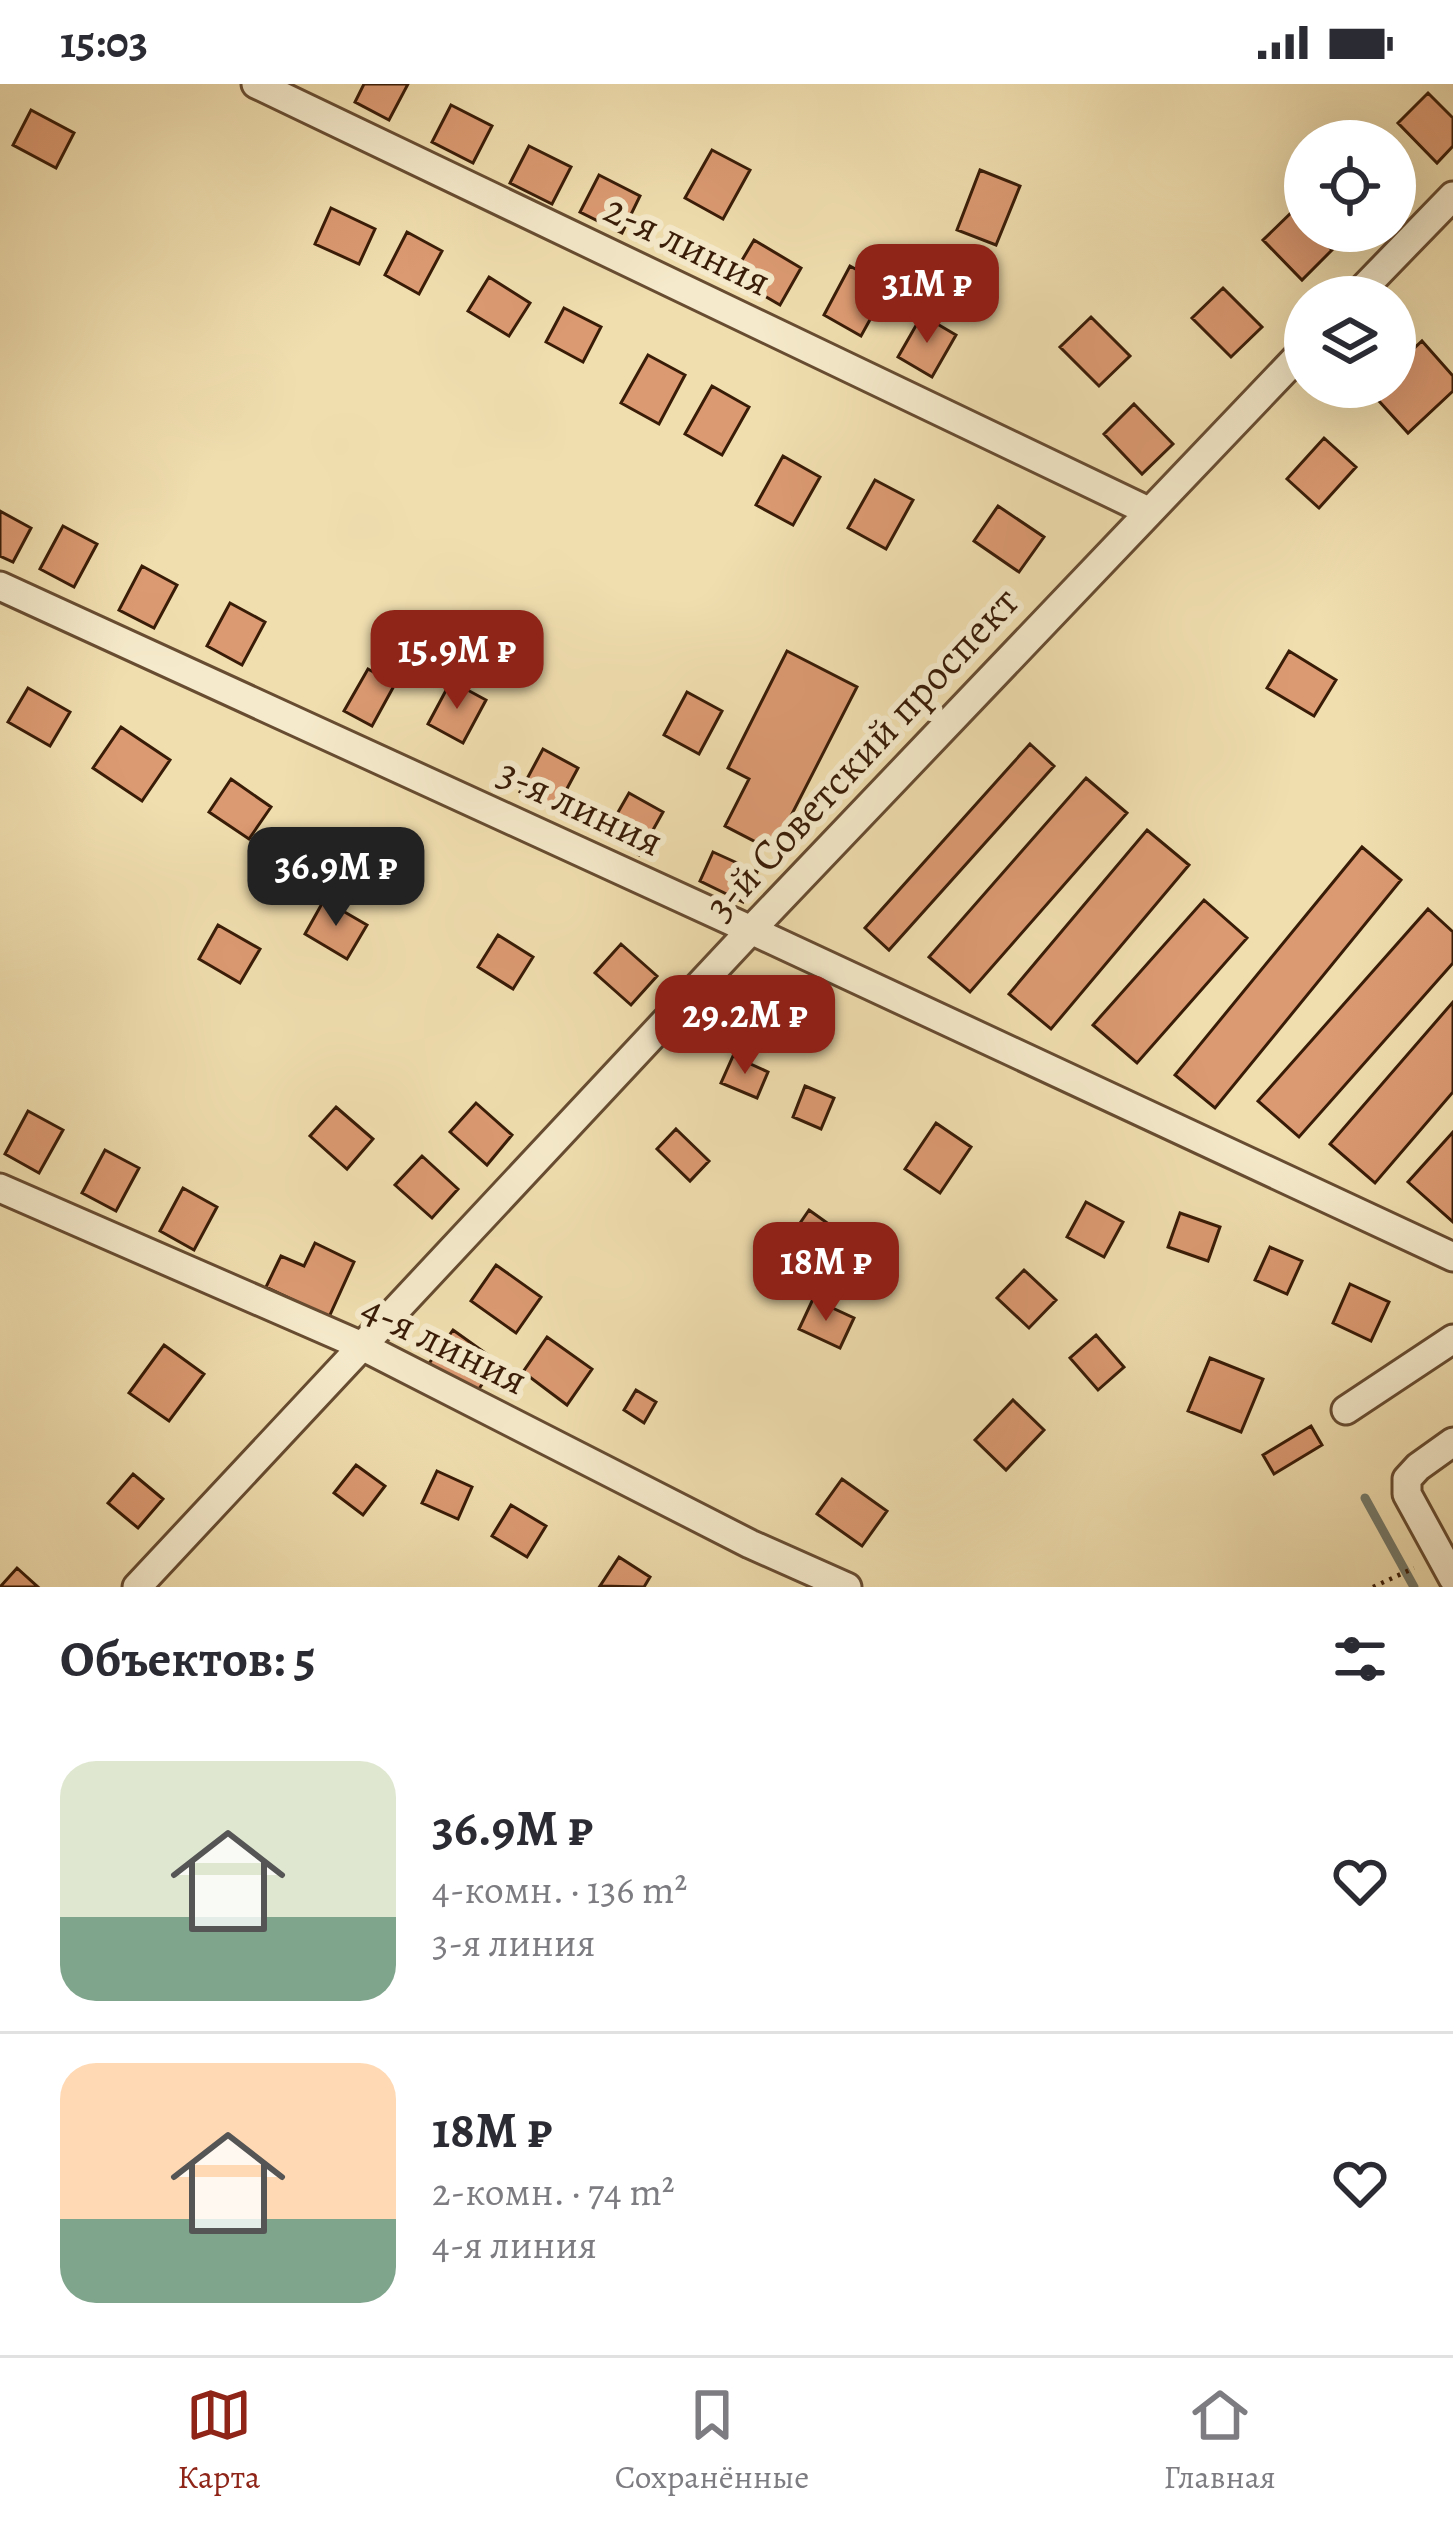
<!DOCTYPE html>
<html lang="ru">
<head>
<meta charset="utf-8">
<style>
	:root { --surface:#fff; --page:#f2f2f3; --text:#2b2b33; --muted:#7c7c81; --line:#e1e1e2; --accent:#8f2418 }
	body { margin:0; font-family:Alegreya,serif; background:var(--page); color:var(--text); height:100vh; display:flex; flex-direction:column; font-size:45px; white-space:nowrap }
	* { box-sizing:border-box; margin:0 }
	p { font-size:39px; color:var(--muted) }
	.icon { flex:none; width:66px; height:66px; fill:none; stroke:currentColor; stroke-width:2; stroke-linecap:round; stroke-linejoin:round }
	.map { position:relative; height:1503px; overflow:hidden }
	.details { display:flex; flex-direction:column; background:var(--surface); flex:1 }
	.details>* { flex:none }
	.buttons { position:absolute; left:1284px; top:36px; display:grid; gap:24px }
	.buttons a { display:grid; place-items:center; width:132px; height:132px; border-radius:50%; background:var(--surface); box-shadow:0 12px 48px #0002; font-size:60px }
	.price { position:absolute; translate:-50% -102px; padding:0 27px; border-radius:24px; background:var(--accent); color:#fff; font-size:39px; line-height:78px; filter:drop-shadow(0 3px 6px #0008) }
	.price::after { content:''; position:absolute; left:50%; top:72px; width:36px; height:27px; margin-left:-18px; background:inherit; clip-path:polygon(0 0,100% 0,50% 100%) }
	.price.on { background:#222; color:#fff }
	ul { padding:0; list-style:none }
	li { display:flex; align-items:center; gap:36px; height:300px; padding:0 60px }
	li+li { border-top:3px solid var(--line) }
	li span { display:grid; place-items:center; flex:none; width:336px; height:240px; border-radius:36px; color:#555 }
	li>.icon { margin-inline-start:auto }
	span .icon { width:144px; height:144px; fill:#fffc; stroke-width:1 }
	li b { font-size:51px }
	h2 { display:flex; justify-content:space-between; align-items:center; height:144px; padding:0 60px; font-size:51px }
	.status { display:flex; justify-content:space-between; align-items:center; height:84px; padding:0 60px; background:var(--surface); direction:ltr }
	.status svg { height:33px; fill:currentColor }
	.tab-bar { display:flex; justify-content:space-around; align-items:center; height:168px; border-top:3px solid var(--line); background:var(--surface); font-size:33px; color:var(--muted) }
	.tab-bar a { display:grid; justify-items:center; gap:6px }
	.tab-bar .on { color:var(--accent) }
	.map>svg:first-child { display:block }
</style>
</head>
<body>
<div class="status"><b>15:03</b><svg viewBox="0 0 49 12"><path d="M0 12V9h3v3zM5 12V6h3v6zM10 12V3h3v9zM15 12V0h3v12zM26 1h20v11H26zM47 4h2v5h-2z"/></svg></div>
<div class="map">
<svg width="1453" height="1503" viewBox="0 0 1453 1503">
	<rect width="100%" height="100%" fill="#f0deaf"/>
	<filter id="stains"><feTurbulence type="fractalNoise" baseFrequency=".00167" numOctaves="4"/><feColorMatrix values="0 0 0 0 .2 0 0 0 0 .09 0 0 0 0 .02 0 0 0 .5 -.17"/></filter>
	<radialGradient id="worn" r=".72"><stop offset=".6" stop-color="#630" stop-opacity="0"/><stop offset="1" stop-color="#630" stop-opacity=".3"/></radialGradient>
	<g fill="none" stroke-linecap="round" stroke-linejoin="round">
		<path stroke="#747b6c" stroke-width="9" d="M1365,1414l49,89"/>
	</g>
	<path fill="#dc9a72" stroke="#391c07" stroke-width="3" d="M364,0h44l-19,36 -34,-18z
		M1428,9l25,25v28l-16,17 -39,-40z
		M451,21l41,21 -19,37 -41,-21z
		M31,26l43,23 -18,35 -43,-23z
		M529,62l42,21 -19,37 -42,-21z
		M712,66l38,20 -27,49 -38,-21z
		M980,86l40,16 -24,59 -39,-15z
		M599,91l41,21 -18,37 -42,-21z
		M331,124l44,21 -16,35 -44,-20z
		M1294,126l11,12v9h9l18,19 -30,30 -39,-40z
		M407,148l35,19 -23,43 -34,-19z
		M754,156l47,28 -21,37 -48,-28z
		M850,182l38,21 -27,49 -37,-21z
		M489,193l41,26 -21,33 -41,-25z
		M1223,204l39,39 -31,30 -39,-39z
		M564,224l37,19 -18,35 -37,-20z
		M922,231l34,20 -24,42 -34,-20z
		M1091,233l39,39 -31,30 -39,-39z
		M1422,257l31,35v15l-45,42 -39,-43 3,-3h23v-21z
		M648,271l37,20 -26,49 -38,-21z
		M712,302l37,21 -27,48 -37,-21z
		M1134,320l39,40 -31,30 -38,-40z
		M1324,354l32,29 -37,41 -32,-29z
		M783,372l37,21 -27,48 -37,-20z
		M875,396l38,20 -27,49 -38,-21z
		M998,422l46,31 -25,35 -45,-31z
		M0,427l31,17 -18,34 -13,-6z
		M63,442l34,18 -23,43 -34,-18z
		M142,482l35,19 -23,43 -35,-18z
		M230,519l35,19 -23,43 -35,-19z
		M787,567l70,36 -84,164 -48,-25 24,-47 -21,-11z
		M1289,567l47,29 -22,36 -47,-28z
		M368,585l27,15 -23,42 -28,-15z
		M451,597l35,19 -23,43 -35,-19z
		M28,604l42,24 -20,34 -42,-24z
		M687,608l35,19 -23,43 -35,-19z
		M121,643l49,33 -28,41 -49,-33z
		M1030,660l24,22 -165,184 -24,-22z
		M543,665l35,19 -23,43 -35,-19z
		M1086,694l41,35 -157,179 -41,-35z
		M231,695l40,28 -22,32 -40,-27z
		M629,709l34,19 -24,43 -34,-20z
		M1147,746l42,35 -138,164 -42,-35z
		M1362,763l39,33 -186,228 -40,-33z
		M713,768l44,20 -14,30 -43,-21z
		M324,816l43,25 -20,34 -42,-25z
		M1204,816l43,38 -110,125 -44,-38z
		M1428,825l25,23v31l-154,174 -41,-36z
		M218,841l42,24 -20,34 -41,-24z
		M498,851l35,22 -20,32 -35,-22z
		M621,860l36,32 -26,29 -36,-32z
		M1453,918v90l-78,91 -45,-39z
		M733,972l35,16 -11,26 -36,-15z
		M805,1002l29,12 -13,31 -28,-12z
		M476,1019l36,32 -25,30 -37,-33z
		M336,1023l37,32 -26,30 -37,-33z
		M28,1027l35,19 -24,43 -34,-19z
		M936,1039l35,24 -31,46 -35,-24z
		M676,1045l33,32 -19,20 -33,-32z
		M1453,1048v90l-45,-40z
		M105,1066l34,18 -23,43 -34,-18z
		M422,1072l36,33 -26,29 -37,-33z
		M183,1104l34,19 -23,43 -34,-19z
		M1086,1118l37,20 -19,35 -37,-20z
		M809,1126l45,32 -25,35 -44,-32z
		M1180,1129l40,14 -12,34 -40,-14z
		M315,1159l39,19 -25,55 -63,-30 15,-31 23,10z
		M1270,1163l32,14 -15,33 -32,-14z
		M496,1181l45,32 -25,36 -45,-32z
		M1024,1186l32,30 -27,28 -32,-30z
		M1350,1200l39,18 -18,39 -38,-18z
		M813,1215l41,19 -14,30 -41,-19z
		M453,1246l45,32 -25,35 -45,-32z
		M1096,1251l28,32 -26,23 -28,-32z
		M547,1253l45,32 -25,36 -44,-33z
		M164,1261l40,29 -35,47 -40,-28z
		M1210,1274l53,21 -22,53 -53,-21z
		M636,1306l20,12 -12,21 -20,-13z
		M1013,1316l31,30 -38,40 -31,-30z
		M1311,1342l11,19 -48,29 -11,-19z
		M356,1381l29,21 -22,29 -29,-22z
		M437,1387l35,16 -14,32 -36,-16z
		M133,1390l30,25 -25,29 -30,-25z
		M842,1395l45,32 -25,35 -45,-32z
		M511,1421l35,21 -19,31 -35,-21z
		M619,1473l31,20 -6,10 -44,-1z
		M17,1484l21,19h-38z"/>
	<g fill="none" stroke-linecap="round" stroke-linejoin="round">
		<g stroke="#674c31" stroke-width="33">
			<path id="street" d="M256,0l892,427
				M1355,213l98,-101
				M0,502l751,344 702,327
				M0,1104l362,158 388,198 97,43
				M1346,1326l107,-71
				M1453,1358l-35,25 -11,12v15l46,84
				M137,1503l614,-657 554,-581"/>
		</g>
		<path stroke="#391c07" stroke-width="4.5" stroke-dasharray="3 6" stroke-linecap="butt" d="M1373,1503l41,-19"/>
		<use href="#street" stroke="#f5eacb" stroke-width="27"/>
	</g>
	<g text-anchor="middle" stroke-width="12" stroke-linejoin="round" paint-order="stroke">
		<g font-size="42" fill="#391c07" stroke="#f5eacb">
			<text transform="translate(688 160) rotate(26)" y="15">2-я линия</text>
			<text transform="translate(861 669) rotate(-47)" y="15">3-й Советский проспект</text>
			<text transform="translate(581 722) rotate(25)" y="15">3-я линия</text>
			<text transform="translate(445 1259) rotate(26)" y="15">4-я линия</text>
		</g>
	</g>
	<rect width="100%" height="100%" filter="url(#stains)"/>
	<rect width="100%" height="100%" fill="url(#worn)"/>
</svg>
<div class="buttons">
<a><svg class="icon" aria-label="locate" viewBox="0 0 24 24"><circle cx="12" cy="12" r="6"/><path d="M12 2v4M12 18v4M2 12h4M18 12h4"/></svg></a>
<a><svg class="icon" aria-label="layers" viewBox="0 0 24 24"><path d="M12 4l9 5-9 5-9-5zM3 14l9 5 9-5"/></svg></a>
</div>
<b class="price" style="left:927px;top:262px">31M ₽</b>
<b class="price" style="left:457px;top:628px">15.9M ₽</b>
<b class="price on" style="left:336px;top:845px">36.9M ₽</b>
<b class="price" style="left:745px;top:993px">29.2M ₽</b>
<b class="price" style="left:826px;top:1240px">18M ₽</b>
</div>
<section class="details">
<h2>Объектов: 5<svg class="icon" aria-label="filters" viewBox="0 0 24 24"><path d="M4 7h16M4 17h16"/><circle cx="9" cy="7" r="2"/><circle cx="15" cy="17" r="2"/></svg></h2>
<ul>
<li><span style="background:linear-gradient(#dfe7d0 65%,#7fa58c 0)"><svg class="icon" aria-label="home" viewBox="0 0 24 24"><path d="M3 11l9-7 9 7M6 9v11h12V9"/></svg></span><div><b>36.9M ₽</b><p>4-комн. · 136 m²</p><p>3-я линия</p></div><svg class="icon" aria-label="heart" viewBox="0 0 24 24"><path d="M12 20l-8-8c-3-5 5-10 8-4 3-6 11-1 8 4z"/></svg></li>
<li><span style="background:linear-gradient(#ffd9b3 65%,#7fa58c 0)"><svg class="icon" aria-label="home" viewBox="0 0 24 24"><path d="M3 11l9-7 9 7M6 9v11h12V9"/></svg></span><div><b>18M ₽</b><p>2-комн. · 74 m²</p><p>4-я линия</p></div><svg class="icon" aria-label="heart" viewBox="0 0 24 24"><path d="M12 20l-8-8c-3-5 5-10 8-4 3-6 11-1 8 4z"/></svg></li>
</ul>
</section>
<nav class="tab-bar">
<a class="on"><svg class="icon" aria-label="map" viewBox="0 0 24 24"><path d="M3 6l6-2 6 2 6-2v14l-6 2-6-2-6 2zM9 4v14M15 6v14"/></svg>Карта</a>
<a><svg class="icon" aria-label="saved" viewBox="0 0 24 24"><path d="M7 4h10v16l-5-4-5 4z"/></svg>Сохранённые</a>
<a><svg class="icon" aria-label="home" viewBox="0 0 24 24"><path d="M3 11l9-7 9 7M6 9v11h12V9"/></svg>Главная</a>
</nav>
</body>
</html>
